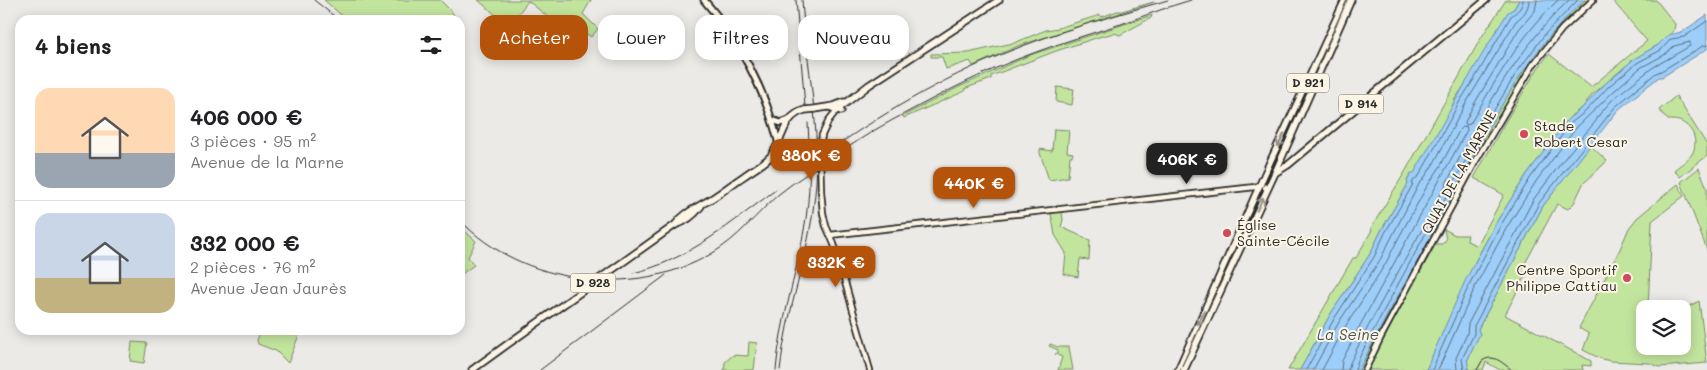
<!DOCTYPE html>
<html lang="fr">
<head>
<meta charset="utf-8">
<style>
	:root { --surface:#fff; --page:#f6f6f6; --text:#202124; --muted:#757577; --line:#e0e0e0; --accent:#b45309 }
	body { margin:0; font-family:Mali,sans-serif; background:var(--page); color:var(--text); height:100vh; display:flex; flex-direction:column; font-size:19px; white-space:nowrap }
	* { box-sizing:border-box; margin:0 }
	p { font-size:16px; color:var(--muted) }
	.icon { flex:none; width:28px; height:28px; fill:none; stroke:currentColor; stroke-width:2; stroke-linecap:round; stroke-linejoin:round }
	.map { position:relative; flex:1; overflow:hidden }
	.sheet { position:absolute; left:15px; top:15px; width:450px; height:320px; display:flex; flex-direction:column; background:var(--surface); border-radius:15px; box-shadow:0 2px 12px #0003 }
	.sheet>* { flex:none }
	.guide { position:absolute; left:480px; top:15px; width:475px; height:45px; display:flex; gap:10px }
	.tools { position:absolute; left:1636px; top:300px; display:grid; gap:10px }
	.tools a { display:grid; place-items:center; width:55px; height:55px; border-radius:10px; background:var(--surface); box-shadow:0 2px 12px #0003; font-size:25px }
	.price { position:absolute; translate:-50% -42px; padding:0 11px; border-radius:10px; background:var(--accent); color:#fff; font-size:16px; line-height:32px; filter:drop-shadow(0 1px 2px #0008) }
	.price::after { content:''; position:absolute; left:50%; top:30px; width:15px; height:11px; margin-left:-8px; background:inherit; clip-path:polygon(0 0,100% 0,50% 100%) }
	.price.on { background:#222; color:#fff }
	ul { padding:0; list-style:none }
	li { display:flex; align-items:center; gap:15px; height:125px; padding:0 20px }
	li+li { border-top:1px solid var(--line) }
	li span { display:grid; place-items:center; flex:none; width:140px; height:100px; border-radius:15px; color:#555 }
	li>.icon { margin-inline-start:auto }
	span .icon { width:60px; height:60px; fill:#fffc; stroke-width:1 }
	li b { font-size:21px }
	h2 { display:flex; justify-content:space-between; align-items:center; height:60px; padding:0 20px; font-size:21px }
	.pill { padding:0 18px; border-radius:15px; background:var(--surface); box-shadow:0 2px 12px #0003; font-size:18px; line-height:45px }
	.pill.on { background:var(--accent); color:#fff }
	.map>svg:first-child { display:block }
</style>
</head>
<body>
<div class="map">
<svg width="1707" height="370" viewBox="0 0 1707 370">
	<rect width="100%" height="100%" fill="#eceae7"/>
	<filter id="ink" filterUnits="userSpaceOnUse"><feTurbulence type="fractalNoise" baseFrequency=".02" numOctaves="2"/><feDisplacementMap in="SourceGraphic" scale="10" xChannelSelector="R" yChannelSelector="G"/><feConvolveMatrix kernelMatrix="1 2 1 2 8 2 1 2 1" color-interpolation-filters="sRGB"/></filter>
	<g filter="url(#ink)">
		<path fill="#c2e59e" stroke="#768864" d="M324,0h116l12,12 5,8h-110z
			M478,0h113l-8,14 15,15 -7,8 -4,-3 -7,8 -52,-41 -19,25z
			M1506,0h13l-5,9 -6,4 -34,58 -19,28 -7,17 -34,58 -3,-1 -4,8 1,3 -27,47 -11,23 -40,61 -30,55h-12l65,-112h3l16,-28 -1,-2 34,-56 76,-134z
			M1585,0h6l-38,38 -63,97 -126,235h-5c26,-53 56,-105 84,-157 40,-74 78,-157 142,-213z
			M1612,0h44l19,24 -1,7 -16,14 -24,14 -42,36 -9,12 -11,8 -45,59 -30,47 -21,39 -50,110h-58l31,-60 37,-66h6l4,-4 -2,-11 11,6h13l-1,6 9,4 3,-3 25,-47 -30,-17 31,-56 33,-54 11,-14 42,33 56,-46z
			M1154,2l-136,44 -45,20 -3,-5 -24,8 -4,-12h-11v-3l37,-1 31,-7 15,-3 32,-13 12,-2 42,-13 2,2 15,-6h5z
			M1152,15l-1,3 -31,17 -6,-2 -15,4 -43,14 -65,25v3l-27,10 1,2 -61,27 -1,-2 56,-29 71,-32z
			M1057,87l17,2 -2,16 -16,-3z
			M1676,96l31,49v11l-27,21 -6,-7c6,-5 14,-10 18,-16 7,-12 1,-28 -13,-33 -3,-1 -8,-1 -11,-1l-9,-10z
			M1054,129l15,1 -2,22 6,1 -1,3h-2l-2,21 -19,3 -9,-27v-4l12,2z
			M1590,145l17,16 -24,23 -9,19 -6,6 -11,-5 -36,67 5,3 -21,41 86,46v5l-9,-1 1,5h-83l-14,-8 -3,8h-15l-1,-9 12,-27 -1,-5 65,-123z
			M1699,168l8,20v62l-26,-68z
			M1678,184l6,12 -32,25 -4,88h-3v37h37l1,-36 16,-9 8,62 -47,4 -10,-4 -40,-2 -11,-3 -16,-8 6,-16 -10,-6 41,-79 9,-21 8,-10z
			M1062,212l1,8 -2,7 29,13 -1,20 -9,-1 -2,18 -14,-3 2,-21 -11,-18 -4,-22z
			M460,227l16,14 -8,16 6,8 -14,10z
			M261,330h40l-13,33 -12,-12 -18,-7 -1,-4z
			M132,342l15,1 -3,20 -14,-2z
			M749,342l8,1 -3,27h-30l1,-8 8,-7 15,1z
			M1050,344l8,3h11l4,23h-15l4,-13 -7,-3 3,-1v-3l-9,-4z"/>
		<path fill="#9ccef9" stroke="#6f8da7" d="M1519,0h66c-65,57 -105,144 -145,220 -27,50 -56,99 -81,150h-59l30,-55 40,-61 11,-23 27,-47 -1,-3 5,-8h2c31,-53 60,-107 94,-161l6,-3z
			M1707,15v34l-45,28h-3l-41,33 -75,96 -65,123 2,5 -13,27 1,1v8h-42l39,-89 32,-60 30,-47 41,-55 15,-12 23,-24 28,-24 24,-14 10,-10 14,-3z"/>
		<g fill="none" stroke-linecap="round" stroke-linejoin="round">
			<path stroke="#586c7d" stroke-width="1" d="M1537,0l-2,11 -16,18 -46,77 -8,16 1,3 4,-1c26,-44 50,-88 88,-124
				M1306,370l28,-51 40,-62 11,-24 27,-47 1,-5 6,-5 9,-16 32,-59 18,-28 33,-57c6,-4 12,-9 12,-16
				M1313,370l26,-48 41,-62 39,-76 4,-4 11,-17 32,-60 50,-82c7,-5 13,-12 13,-21
				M1322,370l23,-43 41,-64 12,-24 28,-51 14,-21 19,-36 4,-4 3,-1 1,4 -109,199 -16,32 -1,9
				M1348,370l2,-7c24,-51 54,-100 81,-150 39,-75 76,-154 138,-213
				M1355,370l3,-10 25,-48 97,-178 35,-59 30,-41 33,-34
				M1432,370l38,-87 32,-60 29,-46 40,-54 15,-12 23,-25 28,-23 24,-13 10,-11 13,-2 23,-16
				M1438,370l38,-85 31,-58 30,-47 39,-52 38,-37 26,-23 24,-13 10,-9 16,-4v4l-38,22 -38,30 -15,17 -3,6 -28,33 -35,46 -65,124 -1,10 -11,24 1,12
				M1464,370l-2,-11 12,-25v-8l65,-123 76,-96 41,-34 5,-2 42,-25 4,-1"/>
			<g stroke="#2b2b2b" stroke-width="8">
				<path id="tertiary" d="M837,110l-8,10 -7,15 -2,14 1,42 2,22 3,13 8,18 36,126
					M830,235l425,-48 6,-3 6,5
					M1365,370l16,-33 96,-178 56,-94 29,-36 31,-29"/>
			</g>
			<g stroke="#2b2b2b" stroke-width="9">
				<path id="secondary" d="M704,0c35,40 61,90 74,141
					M772,120l9,3 8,-3"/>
			</g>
			<g stroke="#2b2b2b" stroke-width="9">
				<path id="primary" d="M829,107l12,4
					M815,109l19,-3 10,-4
					M837,110l32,-25 130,-85
					M1275,173l13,-8 198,-165
					M675,225c7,-10 17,-15 27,-21 15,-7 28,-19 42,-28 8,-6 18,-11 25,-18 15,-15 12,-42 36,-48
					M675,225c10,-3 20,-11 26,-19
					M472,370l40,-29
					M1178,370l92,-208 75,-162
					M1184,370l91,-197 76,-173"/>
			</g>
			<use href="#tertiary" stroke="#fcf5e5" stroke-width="4.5"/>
			<use href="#secondary" stroke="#fcf5e5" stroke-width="5"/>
			<use href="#primary" stroke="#fcf5e5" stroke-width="5.5"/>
			<path stroke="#2b2b2b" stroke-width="1" d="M796,0l9,106
				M776,370c4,-47 20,-93 28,-140 7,-36 6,-71 4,-107
				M1180,370l167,-370"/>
			<path stroke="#2b2b2b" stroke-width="1" d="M314,0l25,20
				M823,155c57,-40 118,-76 182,-102 53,-22 108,-37 163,-53
				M460,220c61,65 175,79 251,34 28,-16 45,-40 68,-60 17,-14 36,-25 54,-37 19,-12 37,-25 56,-35 39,-21 78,-42 119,-59 36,-15 75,-27 113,-39 23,-8 46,-17 70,-24
				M633,273c55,-12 100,-52 144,-84
				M540,370l126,-95
				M780,370c6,-60 30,-116 35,-176 7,-64 -9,-130 -13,-194
				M1477,370l5,-9c12,-8 20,2 30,9"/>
			<g stroke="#2b2b2b" stroke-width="9" stroke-linecap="butt">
				<path id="primary-bridge" d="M805,110l10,-1
					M512,341l163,-116"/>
			</g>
			<use href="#primary-bridge" stroke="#fcf5e5" stroke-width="5.5"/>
		</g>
		<defs><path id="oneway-shaft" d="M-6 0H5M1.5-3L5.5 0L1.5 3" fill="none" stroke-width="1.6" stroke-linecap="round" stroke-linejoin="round" transform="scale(1.25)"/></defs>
		<g stroke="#949088">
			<use href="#oneway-shaft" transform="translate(1281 140) rotate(116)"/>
			<use href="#oneway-shaft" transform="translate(1260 204) rotate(-64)"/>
			<use href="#oneway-shaft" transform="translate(1201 318) rotate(115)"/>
		</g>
	</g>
	<g fill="#d1495b" stroke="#fcf5e5" stroke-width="2">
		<circle cx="1524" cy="134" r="5"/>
		<circle cx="1227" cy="233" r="5"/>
		<circle cx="1627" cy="278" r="5"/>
	</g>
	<g text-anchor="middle" stroke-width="4" stroke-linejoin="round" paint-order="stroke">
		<g fill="#fcf5e5" stroke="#6a6863" stroke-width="1">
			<rect x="1287" y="73.5" width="42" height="19" rx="4"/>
			<rect x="1338.5" y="94.5" width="45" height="19" rx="4"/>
			<rect x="570.5" y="273.5" width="45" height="19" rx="4"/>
		</g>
		<g font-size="12" font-weight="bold" fill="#2b2b2b">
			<text x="1308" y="87">D 921</text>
			<text x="1361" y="108">D 914</text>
			<text x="593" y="287">D 928</text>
		</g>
		<g font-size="14" fill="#2b2b2b" stroke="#fcf5e5" text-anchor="start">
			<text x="1534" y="131">Stade<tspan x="1534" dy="16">Robert Cesar</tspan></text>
			<text x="1237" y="230">Église<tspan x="1237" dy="16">Sainte-Cécile</tspan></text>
			<text x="1617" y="275" text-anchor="end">Centre Sportif<tspan x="1617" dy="16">Philippe Cattiau</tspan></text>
		</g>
		<g font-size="14" fill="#2b2b2b" stroke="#fcf5e5">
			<text transform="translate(1459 172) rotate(-61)" y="5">QUAI DE LA MARINE</text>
		</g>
		<g font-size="15" font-style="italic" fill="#47545e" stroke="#fcf5e5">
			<text x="1348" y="340">La Seine</text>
		</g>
	</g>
</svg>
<div class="tools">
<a><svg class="icon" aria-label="layers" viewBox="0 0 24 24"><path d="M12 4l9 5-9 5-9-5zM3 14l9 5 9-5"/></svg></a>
</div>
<b class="price" style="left:811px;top:181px">380K €</b>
<b class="price on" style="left:1187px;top:185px">406K €</b>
<b class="price" style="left:974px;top:209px">440K €</b>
<b class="price" style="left:836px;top:288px">332K €</b>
<div class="guide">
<a class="pill on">Acheter</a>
<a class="pill">Louer</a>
<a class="pill">Filtres</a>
<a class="pill">Nouveau</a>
</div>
<section class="sheet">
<h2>4 biens<svg class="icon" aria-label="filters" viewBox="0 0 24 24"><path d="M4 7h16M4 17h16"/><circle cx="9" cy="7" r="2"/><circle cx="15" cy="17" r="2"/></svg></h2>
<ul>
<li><span style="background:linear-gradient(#ffd9b3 65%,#9aa5b1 0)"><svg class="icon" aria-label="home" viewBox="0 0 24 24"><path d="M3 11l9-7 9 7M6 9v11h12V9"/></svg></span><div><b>406 000 €</b><p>3 pièces · 95 m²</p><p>Avenue de la Marne</p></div></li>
<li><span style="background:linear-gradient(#c9d6e8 65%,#c2b280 0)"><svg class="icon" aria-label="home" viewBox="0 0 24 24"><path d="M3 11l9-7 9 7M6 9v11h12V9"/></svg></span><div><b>332 000 €</b><p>2 pièces · 76 m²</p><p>Avenue Jean Jaurès</p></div></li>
</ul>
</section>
</div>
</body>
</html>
